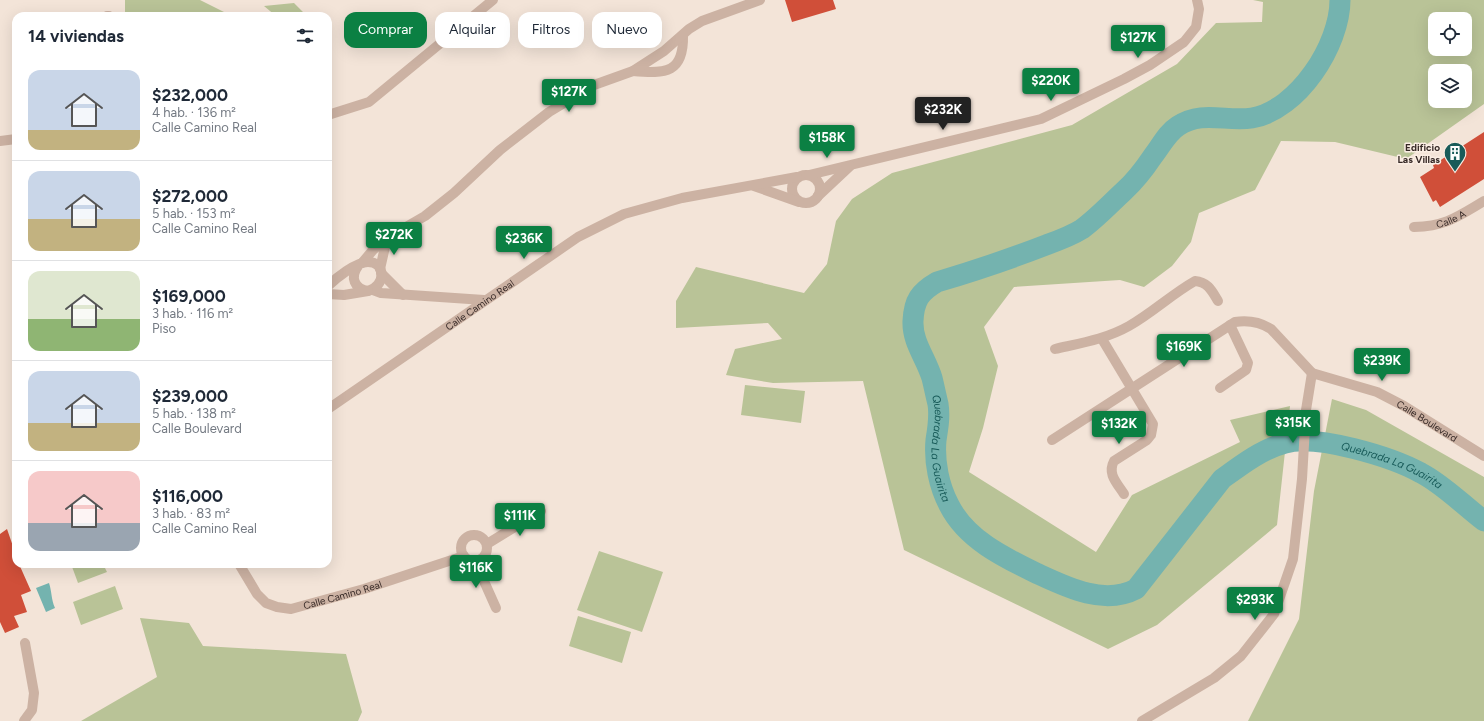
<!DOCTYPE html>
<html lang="es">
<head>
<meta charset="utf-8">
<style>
	:root { --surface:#fff; --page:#f6f6f7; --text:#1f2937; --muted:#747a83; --line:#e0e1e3; --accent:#0b8043 }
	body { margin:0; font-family:Figtree,sans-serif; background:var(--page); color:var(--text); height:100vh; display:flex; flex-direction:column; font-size:15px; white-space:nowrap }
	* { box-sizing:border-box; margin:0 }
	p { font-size:13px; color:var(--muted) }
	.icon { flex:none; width:22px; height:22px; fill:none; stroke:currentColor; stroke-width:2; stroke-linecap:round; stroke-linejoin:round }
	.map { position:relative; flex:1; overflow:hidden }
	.panel { position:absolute; left:12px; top:12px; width:320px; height:556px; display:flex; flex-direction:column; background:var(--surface); border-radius:12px; box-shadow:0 4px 16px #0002 }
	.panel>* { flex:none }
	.hud { position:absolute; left:344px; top:12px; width:380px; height:36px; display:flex; gap:8px }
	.controls { position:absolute; left:1428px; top:12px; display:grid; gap:8px }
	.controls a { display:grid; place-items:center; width:44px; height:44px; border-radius:8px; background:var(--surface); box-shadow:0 4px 16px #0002; font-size:20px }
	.price { position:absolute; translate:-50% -34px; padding:0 9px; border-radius:4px; background:var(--accent); color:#fff; font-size:13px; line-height:26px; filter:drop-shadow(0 1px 2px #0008) }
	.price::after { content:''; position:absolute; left:50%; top:24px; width:12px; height:9px; margin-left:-6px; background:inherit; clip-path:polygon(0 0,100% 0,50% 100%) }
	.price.active { background:#222; color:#fff }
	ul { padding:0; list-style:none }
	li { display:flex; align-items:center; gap:12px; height:100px; padding:0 16px }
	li+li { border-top:1px solid var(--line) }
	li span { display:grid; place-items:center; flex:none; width:112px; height:80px; border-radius:12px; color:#555 }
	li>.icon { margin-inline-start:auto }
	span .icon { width:48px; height:48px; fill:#fffc; stroke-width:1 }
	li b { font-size:17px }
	h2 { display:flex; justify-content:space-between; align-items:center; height:48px; padding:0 16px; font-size:17px }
	.tag { padding:0 14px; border-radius:12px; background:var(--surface); box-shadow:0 4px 16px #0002; font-size:14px; line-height:36px }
	.tag.active { background:var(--accent); color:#fff }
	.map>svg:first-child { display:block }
</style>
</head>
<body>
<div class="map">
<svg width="1484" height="721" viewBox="0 0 1484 721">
	<rect width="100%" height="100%" fill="#f3e4d8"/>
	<path fill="#b9c397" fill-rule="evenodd" d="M125,0h75l32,16h-107z
		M1253,0h231v104l-78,55 -71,-17 -54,-1 -26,49 -56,23 -8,29 -19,24 -28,21 -24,-7 -106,7 -30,40 14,39 -15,62 -14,44 127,80 36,-57 108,-53 -10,-22 60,-14 -13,119 -120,100 -49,24 -204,-99 -41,-169 -90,2 -47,-8 9,-26 47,-10 -14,-16 -92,5v-27l20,-34 108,26 23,-29 9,-43 16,-22 40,-26 180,-48 105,-61 39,-41 46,-1 1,-20zM1435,19h30v30h-30zM1435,71h30v30h-30z
		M294,3l13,13h-31l-12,-10z
		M745,385l60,6 -4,32 -60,-8z
		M1332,399l34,11 118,67v244h-236l51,-102 15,-128z
		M599,551l64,21 -21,60 -65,-22z
		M71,564h32l4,8 -29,11z
		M115,586l8,23 -42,16 -8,-23z
		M578,616l53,16 -9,31 -53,-17z
		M140,618l49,5 14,23 143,8 16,58 -4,9h-277l76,-44z"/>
	<path fill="#74b3af" d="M49,583c3,9 2,16 6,25l-9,4 -10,-24z"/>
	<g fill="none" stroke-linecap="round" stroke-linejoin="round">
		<path stroke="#74b3af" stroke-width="21" id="s1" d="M1340,0c0,45 -42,110 -88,118 -26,4 -50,-8 -74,8 -11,7 -17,20 -25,30 -8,12 -18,25 -29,35 -13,12 -27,27 -42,38 -11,7 -25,12 -36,16 -36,14 -72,26 -109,37 -17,10 -23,18 -24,39 -1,21 13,37 19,57 2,8 4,18 6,26 2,12 0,24 -2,36 -2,22 3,46 13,65 17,34 54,52 87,68 30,14 68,33 100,16l86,-110c19,-14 40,-30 63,-36 32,-9 107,14 136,30 23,12 42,32 63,48"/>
	</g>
	<path fill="#d04f39" d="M785,0h48l3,9 -44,13z
		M1484,132v47l-44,28 -4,-7 -3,2 -13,-25 14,-9 -1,-3z
		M7,529l9,26v9h3l12,27 -10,4 6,17 -13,4 5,11 -14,6 -5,-11v-88z"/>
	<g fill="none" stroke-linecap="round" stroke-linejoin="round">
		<g stroke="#ccb2a3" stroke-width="10">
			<path d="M107,16h2"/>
			<path d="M633,71c33,3 51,2 50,-36"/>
			<path d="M328,115l41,-13 124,-102"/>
			<path d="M0,141l16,-2"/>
			<circle cx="806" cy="189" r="14"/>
			<path d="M809,175l232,-56 83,-40 26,-14 34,-23 12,-15 3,-18 -2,-9"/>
			<path d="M754,186l45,16"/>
			<path d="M818,196l32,-30"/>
			<path id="s2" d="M1414,227c32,-1 43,-10 70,-26"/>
			<path d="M362,263l11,-13 14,-12 38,-22 29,-23 46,-43 49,-38 45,-27 39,-14 31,-20 25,-22 13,-8 58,-21"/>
			<path d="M380,269l7,-31"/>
			<path d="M381,273l22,22"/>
			<path d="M328,286c8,-8 28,-24 40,-24 18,0 18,24 0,29 -14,-2 -18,-14 -10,-25"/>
			<path d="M373,290l8,3 103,7"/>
			<path d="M328,294l16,1 24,-4"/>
			<path d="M1102,339l51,85 -2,11 -4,5 -33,21c-7,13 3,22 10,33"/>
			<path d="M1055,349c26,-6 51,-10 74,-23 23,-13 43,-32 66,-45 13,1 17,10 23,20"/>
			<path d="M1220,388l26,-18 2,-7 -18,-38"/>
			<path id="s3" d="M328,409l250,-172 46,-23 58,-16 115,-21"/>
			<path d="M1052,440l183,-118c13,-2 25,0 36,7l41,44"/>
			<circle cx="474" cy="548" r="13"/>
			<path d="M487,544l54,-33"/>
			<path d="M475,561l21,47"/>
			<path id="s4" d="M239,564l18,30 9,9 11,4 14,2 73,-20 100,-33"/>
			<path d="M24,721l8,-11 2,-17 -9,-50"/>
			<path id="s5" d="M1142,721l72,-43 27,-22 33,-42 19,-55 9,-80 4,-69 6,-37 65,19 27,14 80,50"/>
		</g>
	</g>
	<defs>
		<g id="building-pin" transform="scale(1.15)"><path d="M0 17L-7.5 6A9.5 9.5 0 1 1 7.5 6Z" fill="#185b59" stroke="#fbeee4"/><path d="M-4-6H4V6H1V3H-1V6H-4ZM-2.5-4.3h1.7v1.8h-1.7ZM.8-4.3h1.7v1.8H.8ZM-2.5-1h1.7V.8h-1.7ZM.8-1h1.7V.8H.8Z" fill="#fff"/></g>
	</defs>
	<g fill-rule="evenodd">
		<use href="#building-pin" x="1455" y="153"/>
	</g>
	<g text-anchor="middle" stroke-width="3" stroke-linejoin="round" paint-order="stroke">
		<g font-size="10" font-weight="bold" fill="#362926" stroke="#fbeee4" text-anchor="end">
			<text x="1440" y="151">Edificio<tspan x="1440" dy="12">Las Villas</tspan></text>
		</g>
		<g font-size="10" fill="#362926" stroke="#fbeee4">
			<text dy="4" stroke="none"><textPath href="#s2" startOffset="38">Calle A</textPath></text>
			<text dy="4" stroke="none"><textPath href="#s3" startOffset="184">Calle Camino Real</textPath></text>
			<text dy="4" stroke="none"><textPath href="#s5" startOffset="543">Calle Boulevard</textPath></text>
			<text dy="4" stroke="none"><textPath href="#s4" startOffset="127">Calle Camino Real</textPath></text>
		</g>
		<g font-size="11" font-style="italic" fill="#185b59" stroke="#fbeee4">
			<text dy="4" stroke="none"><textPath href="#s1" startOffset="709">Quebrada La Guairita</textPath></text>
			<text dy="4" stroke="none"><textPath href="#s1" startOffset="1309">Quebrada La Guairita</textPath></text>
		</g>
	</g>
</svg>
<div class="controls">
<a><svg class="icon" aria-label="locate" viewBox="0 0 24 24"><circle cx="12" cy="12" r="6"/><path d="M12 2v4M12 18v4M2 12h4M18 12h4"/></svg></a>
<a><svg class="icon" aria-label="layers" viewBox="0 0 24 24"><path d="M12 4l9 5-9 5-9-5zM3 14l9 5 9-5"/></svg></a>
</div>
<b class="price" style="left:1138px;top:59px">$127K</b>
<b class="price" style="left:1051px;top:102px">$220K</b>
<b class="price" style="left:569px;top:113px">$127K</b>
<b class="price active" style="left:943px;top:131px">$232K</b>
<b class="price" style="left:827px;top:159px">$158K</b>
<b class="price" style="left:394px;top:256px">$272K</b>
<b class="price" style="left:524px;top:260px">$236K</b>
<b class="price" style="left:1184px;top:368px">$169K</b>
<b class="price" style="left:1382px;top:382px">$239K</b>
<b class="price" style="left:1293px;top:444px">$315K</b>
<b class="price" style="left:1119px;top:445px">$132K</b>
<b class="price" style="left:520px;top:537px">$111K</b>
<b class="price" style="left:476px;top:589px">$116K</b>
<b class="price" style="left:1255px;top:621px">$293K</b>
<div class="hud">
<a class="tag active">Comprar</a>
<a class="tag">Alquilar</a>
<a class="tag">Filtros</a>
<a class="tag">Nuevo</a>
</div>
<section class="panel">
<h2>14 viviendas<svg class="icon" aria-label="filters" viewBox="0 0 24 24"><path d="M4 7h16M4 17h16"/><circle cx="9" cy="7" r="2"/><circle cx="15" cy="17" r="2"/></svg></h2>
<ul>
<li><span style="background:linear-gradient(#c9d6e8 75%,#c2b280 0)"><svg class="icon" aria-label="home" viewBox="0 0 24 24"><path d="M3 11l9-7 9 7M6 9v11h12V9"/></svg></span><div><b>$232,000</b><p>4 hab. · 136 m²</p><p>Calle Camino Real</p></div></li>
<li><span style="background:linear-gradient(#c9d6e8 60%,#c2b280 0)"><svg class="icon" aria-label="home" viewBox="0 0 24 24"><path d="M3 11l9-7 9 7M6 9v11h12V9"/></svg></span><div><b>$272,000</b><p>5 hab. · 153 m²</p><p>Calle Camino Real</p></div></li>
<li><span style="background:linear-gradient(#dfe7d0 60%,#8fb573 0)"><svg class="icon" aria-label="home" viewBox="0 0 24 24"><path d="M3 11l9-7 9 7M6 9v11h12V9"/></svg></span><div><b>$169,000</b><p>3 hab. · 116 m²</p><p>Piso</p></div></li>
<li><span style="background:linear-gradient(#c9d6e8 65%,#c2b280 0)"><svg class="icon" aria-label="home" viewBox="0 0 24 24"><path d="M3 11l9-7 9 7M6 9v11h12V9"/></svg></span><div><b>$239,000</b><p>5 hab. · 138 m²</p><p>Calle Boulevard</p></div></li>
<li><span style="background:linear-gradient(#f6c9c9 65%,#9aa5b1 0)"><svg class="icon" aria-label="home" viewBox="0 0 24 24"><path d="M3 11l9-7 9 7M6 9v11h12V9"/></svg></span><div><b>$116,000</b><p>3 hab. · 83 m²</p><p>Calle Camino Real</p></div></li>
</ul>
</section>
</div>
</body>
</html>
